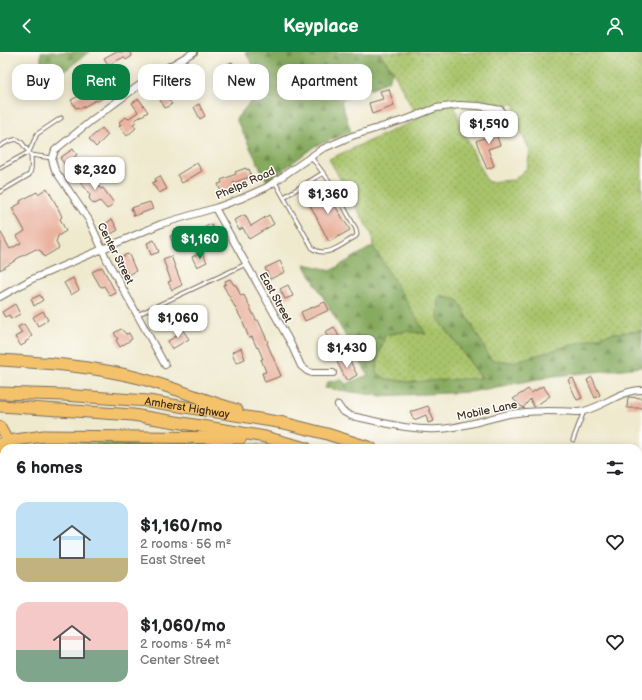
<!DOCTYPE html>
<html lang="en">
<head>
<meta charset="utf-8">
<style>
	:root { --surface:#fff; --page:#f6f6f6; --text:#202124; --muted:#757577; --accent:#0b8043 }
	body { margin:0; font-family:"Balsamiq Sans",sans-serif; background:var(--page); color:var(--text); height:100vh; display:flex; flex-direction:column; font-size:15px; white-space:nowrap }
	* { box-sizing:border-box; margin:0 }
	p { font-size:13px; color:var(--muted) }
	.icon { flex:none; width:22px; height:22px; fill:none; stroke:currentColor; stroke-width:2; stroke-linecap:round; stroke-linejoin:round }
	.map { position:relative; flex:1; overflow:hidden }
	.sheet { position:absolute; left:0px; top:392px; width:642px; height:256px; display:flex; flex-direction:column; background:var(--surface); border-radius:12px 12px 0 0; box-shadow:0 2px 10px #0003 }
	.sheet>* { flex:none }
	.guide { position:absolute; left:12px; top:12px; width:400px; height:36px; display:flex; gap:8px }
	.price { position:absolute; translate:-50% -34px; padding:0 9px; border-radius:8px; background:#fff; color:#222; font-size:13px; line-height:26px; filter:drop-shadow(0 1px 2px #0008) }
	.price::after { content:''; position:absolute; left:50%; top:24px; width:12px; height:9px; margin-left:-6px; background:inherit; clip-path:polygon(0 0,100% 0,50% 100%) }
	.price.active { background:var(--accent); color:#fff }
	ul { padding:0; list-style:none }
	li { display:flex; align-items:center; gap:12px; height:100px; padding:0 16px }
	li span { display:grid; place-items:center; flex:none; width:112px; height:80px; border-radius:12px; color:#555 }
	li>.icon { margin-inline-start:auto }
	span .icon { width:48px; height:48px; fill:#fffc; stroke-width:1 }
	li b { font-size:17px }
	h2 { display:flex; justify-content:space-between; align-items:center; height:48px; padding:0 16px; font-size:17px }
	.tag { padding:0 14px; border-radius:12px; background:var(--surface); box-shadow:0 2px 10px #0003; font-size:14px; line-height:36px }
	.tag.active { background:var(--accent); color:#fff }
	header { display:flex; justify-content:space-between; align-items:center; height:52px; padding:0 16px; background:var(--accent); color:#fff; font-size:18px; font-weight:700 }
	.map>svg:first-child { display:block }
</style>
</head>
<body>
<header><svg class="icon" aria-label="back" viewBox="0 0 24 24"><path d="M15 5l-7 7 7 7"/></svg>Keyplace<svg class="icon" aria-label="person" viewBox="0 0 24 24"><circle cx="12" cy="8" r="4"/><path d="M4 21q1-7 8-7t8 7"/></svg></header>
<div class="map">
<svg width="642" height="648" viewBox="0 0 642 648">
	<defs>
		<pattern id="grass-dots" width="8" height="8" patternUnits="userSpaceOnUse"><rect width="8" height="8" fill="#a8c46b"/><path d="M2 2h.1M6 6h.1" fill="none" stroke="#8a9f57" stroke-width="1.8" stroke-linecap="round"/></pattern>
		<pattern id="forest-firs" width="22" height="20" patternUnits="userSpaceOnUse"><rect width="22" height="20" fill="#86aa5f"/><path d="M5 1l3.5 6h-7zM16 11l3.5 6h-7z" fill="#6f8b4e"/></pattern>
	</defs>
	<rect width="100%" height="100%" fill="#fdfcf7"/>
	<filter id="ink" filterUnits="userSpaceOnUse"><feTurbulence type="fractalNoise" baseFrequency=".025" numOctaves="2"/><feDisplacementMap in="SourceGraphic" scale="8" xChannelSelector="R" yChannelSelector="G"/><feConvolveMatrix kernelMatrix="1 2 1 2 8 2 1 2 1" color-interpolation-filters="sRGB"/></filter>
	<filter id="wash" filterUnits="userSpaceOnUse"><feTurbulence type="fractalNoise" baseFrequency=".012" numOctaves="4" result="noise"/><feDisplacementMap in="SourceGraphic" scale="16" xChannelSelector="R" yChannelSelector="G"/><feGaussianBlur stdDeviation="0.9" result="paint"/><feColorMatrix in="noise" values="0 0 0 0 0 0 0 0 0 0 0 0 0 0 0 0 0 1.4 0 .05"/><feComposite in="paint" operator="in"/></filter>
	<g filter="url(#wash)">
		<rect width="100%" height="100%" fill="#efe9ce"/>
		<path fill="url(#grass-dots)" stroke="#727744" fill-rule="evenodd" d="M379,0h263v279l-29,2 -100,29 -22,-2 -33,-60 -19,-4 -1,22 44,61 -73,3 -23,-3 -10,-7 3,-18 6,-19 22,-4 18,3 -52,-88 -1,-11 -43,-76 89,-40 -25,-48zM453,49l48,4 14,-1 1,18 14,29 -3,17 -13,12 -27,2 -26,-56z
			M0,457l4,4v69l-4,11z"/>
		<path fill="url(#forest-firs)" stroke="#606a3e" d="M41,0h48l-37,29h-5l-6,-3z
			M245,0h134l14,19 -5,10 -47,20 10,31 -36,14 -48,36 -31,-63 29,-35z
			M373,194l53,88 -19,-3 -22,4 -6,19 -3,18 10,7 23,3 73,-4 -44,-60 1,-22 19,4 33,60 22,2 100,-29 29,-2v36l-88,9 -83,16 -91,4 -55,-8 3,-6 13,-3 5,5 22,-9 -64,-111 28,6z
			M206,389h31l45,7h-215l1,-5 88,1z
			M638,542l4,2v73l-4,4z
			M4,564v34l-4,3v-35z
			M536,644h72l-2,4h-73z"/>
		<g id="blocks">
			<path fill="#eab3a0" d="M115,0h17l-2,1 2,3 -6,4 -2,-3 -16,8 -4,-7z
				M232,10l3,6 -2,1 1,2 -9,4 -4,-8z
				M192,25l5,8 -5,3 3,5 -5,3 -4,-8 -3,2 -4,-5z
				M103,32l4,6 -3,1 3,5 -10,5 -1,-1 -16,9 -1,-2 -3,1 -5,-8z
				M165,36l5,8 -3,2 5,6 -7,4 -9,-15z
				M389,37l5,17 -22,8 -3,-11 14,-4 -3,-8z
				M139,47l9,13 -13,8 1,2 -3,2 3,4 -9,8 -8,-10 2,-1 -2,-3 7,-5 2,2 10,-7 -6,-9z
				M199,52l6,12 -5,3 -6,-12z
				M496,73l4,11 -3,1 3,8 -12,4 6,17 -7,3 -11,-28 10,-4 -3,-7z
				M102,76l6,7 -12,12 -7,-8z
				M73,97l4,6 -3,2 2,3 -10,6 -6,-8z
				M197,111l5,8 -20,12 -5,-8z
				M246,116l1,2 2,-1 2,6 -2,1v1l-16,6 2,5 -14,4 -3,-8 4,-1 -1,-3 15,-6 -1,-2z
				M83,120l6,7 2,-2 10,12 2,-1 11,15 -7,6 -7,-8 -5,3v-1l-2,1 -4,-6 1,-3 -13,-18z
				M160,124l7,13 -8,4 -7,-10 4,-2 -1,-2z
				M322,135l1,2 1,-1 26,42 -21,12 -22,-43 5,-3 -2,-2z
				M47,136l11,20 4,9 -2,2 6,12 -8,5 -2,6 3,6 -15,9 -3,-6 -5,-2 -20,10v1l-16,10v-39l10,18 11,-6 -4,-7 8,-5 -13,-23 9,-5 -1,-2 17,-9 1,2z
				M150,150l3,7 -19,7 -3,-8z
				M245,163l6,11 18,-11 5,9 -25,15 -6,-11 -4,2 -5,-10z
				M112,167l6,11 -7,4 -7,-9z
				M211,172l6,14 -8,4 -5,-12 1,-1v-2z
				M180,180l1,3 4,-2 4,8 -8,4 1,3 -6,3 -6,-15z
				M154,188l5,12 -8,3 -4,-12z
				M202,200l5,10 -10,5 -5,-10z
				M128,202l1,1 7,16 -7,4 -9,-15v-3z
				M171,204l11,29 -10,5 -4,-8 3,-1 -8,-22z
				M280,209l5,11 -15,7 -5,-11z
				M102,215l14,26 -6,3 -6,-10 -2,1 -2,-1 -8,-14z
				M73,226l6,12 -8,5 -7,-12z
				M230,227l4,6h2l5,11 3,-1 12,25h2l10,22 -1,1 14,33 -16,6 -3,-9 4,-1 -5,-13h2l-5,-12 -1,1 -5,-11 -3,1 -7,-18 -19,-35 3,-1 -1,-3z
				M288,233l5,11 -8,3 -5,-10z
				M40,243l3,5 -9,6 -3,-7z
				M325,250l4,8 -24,11 -4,-9z
				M15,252l5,10 -9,5 -2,-4 -4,2 -3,-5z
				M43,259l5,9 -10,6 -5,-9z
				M166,261l5,8 -9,5 -4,-8z
				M24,272l8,12 -3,2 1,1 -5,3 1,1 -5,3 -6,-9 7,-4 -4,-6z
				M334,275l10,19 -9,5 -10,-19z
				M121,277l5,5 3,-1 3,6 -12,8 -4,-7 2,-1 -4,-6z
				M182,277l7,10 -17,10 -4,-8 10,-6 -2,-3z
				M241,296l4,11 -9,4 -4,-11z
				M348,305l9,18 -10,6 -10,-19z
				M592,325l8,18 -5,3 -8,-18z
				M573,326l9,20 -5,2 -9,-20z
				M543,334l7,10 -16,11 -4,-8 -7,9 -10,-9 15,-10 3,4z
				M628,345l14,1v10h-15z
				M428,354l6,15 -6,2 -2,-8 -12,5 -4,-8z"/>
		</g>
	</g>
	<g filter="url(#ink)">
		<use href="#blocks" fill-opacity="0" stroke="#7a6d5c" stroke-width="1"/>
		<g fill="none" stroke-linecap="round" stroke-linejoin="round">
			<g stroke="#7a6d5c" stroke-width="5">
				<path id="service" d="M0,94c20,-11 18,-8 31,9l21,3
					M0,116l29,-16 8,-18 24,-16
					M275,130l38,67c15,9 29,-5 42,-12l2,-2 -1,-6 -26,-47 -19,-25
					M0,140l29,-17c4,-6 2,-13 2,-20
					M284,145l39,-24
					M137,263l109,-51
					M573,388l11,-29"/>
			</g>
			<g stroke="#7a6d5c" stroke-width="8">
				<path id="minor" d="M215,156l75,134 11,24 6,5 5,2h21
					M0,245l30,-17 131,-56 54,-16 25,-9 27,-12 55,-38 30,-13 58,-18 26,-10 23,-3 20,1 22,4
					M165,313l-58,-105 -18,-40 -34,-50 -3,-10 3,-10 37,-30 57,-42 45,-26
					M338,353l4,6 9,5c27,5 59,15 87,13 24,-1 48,-10 71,-15 24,-4 46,-3 70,-2 22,-3 40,-22 63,-22
					M638,417l4,-8
					M0,452l4,3
					M261,644l10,4
					M24,648l5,-4
					M471,648l3,-4"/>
			</g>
			<g stroke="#7a6d5c" stroke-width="11">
				<path id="primary" d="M0,374l12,22
					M0,396l4,6
					M140,644l2,4"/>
			</g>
			<g stroke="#7a6d5c" stroke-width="13">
				<g id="motorway">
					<path d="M0,308c46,3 93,6 139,18 33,9 65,22 98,32"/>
					<path id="s1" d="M0,341l63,2 85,6 136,22 43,11 44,14"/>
					<path d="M0,354l133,9 98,16 34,6 41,11"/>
					<path d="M0,392l8,-3 36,-5 197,2"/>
					<path d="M0,428l4,3"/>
					<path d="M638,516l4,2"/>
					<path d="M638,536l4,2"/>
				</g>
			</g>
			<use href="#service" stroke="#fff" stroke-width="3"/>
			<use href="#minor" stroke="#fff" stroke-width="6"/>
			<use href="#primary" stroke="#f4c26a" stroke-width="9"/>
			<use href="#motorway" stroke="#f4c26a" stroke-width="11"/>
		</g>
	</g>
	<g text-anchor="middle" stroke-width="3" stroke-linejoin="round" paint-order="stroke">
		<g font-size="11" fill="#3b2a1e" stroke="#fdfcf7">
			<text transform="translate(245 131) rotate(-24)" y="4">Phelps Road</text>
			<text transform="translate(116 201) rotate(63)" y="4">Center Street</text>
			<text transform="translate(276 245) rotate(61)" y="4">East Street</text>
			<text dy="4" stroke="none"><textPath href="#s1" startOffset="188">Amherst Highway</textPath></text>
			<text transform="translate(487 358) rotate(-12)" y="4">Mobile Lane</text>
		</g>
	</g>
</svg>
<b class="price" style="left:489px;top:93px">$1,590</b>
<b class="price" style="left:95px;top:139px">$2,320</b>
<b class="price" style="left:328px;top:163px">$1,360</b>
<b class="price active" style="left:200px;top:208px">$1,160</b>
<b class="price" style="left:178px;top:287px">$1,060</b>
<b class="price" style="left:347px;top:317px">$1,430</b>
<div class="guide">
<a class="tag">Buy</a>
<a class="tag active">Rent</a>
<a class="tag">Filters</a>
<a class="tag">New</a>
<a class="tag">Apartment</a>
</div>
<section class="sheet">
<h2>6 homes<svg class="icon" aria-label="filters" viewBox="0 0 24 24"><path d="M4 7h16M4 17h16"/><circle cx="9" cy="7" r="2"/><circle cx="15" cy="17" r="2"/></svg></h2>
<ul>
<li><span style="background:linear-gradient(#bfe0f5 70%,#c2b280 0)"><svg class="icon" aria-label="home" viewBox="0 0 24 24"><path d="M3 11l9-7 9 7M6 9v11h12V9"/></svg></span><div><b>$1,160/mo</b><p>2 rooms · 56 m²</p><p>East Street</p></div><svg class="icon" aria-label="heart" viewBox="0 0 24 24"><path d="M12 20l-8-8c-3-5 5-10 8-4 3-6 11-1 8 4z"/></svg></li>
<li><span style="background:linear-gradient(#f6c9c9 60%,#7fa58c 0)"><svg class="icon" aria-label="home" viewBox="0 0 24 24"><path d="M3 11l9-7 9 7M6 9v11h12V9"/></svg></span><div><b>$1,060/mo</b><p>2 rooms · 54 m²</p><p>Center Street</p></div><svg class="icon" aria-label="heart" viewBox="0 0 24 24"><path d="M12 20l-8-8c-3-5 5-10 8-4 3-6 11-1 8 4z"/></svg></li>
</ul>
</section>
</div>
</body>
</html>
